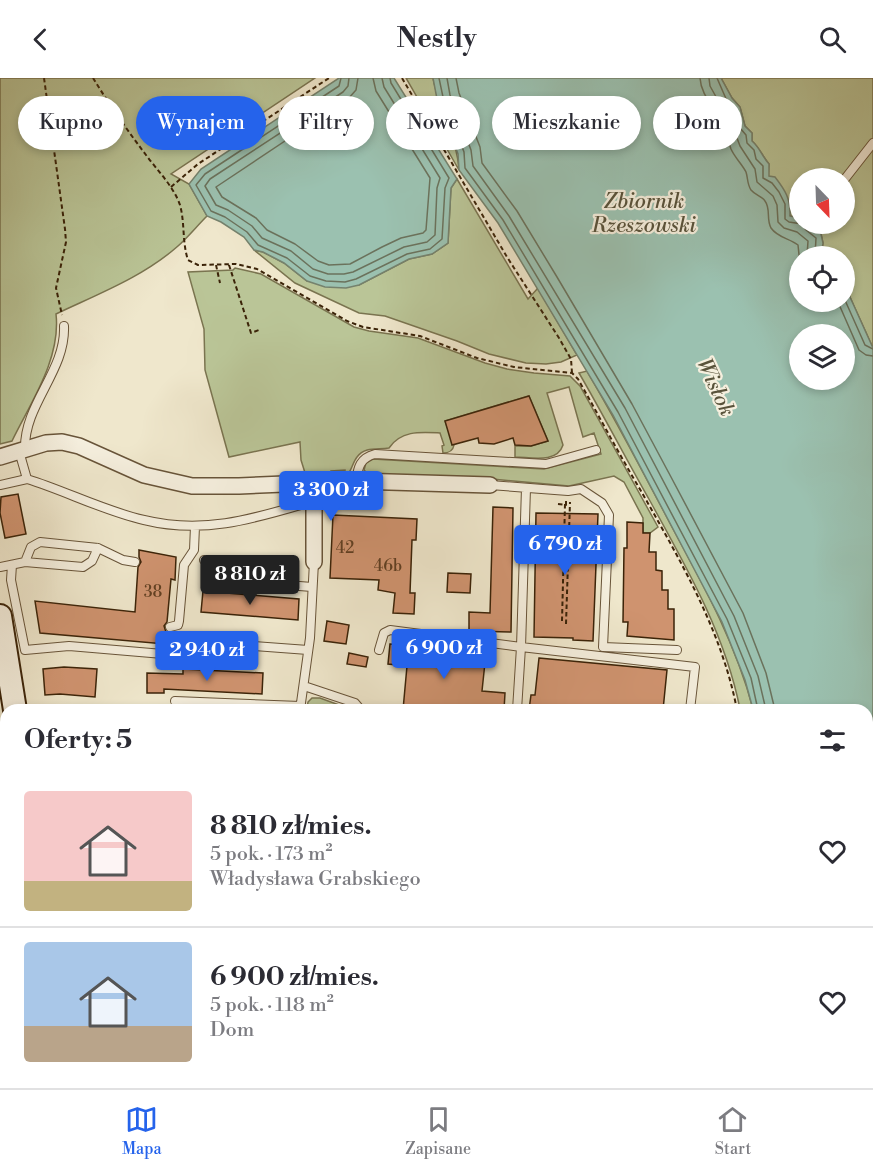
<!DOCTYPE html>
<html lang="pl">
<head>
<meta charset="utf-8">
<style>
	:root { --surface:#fff; --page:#f7f7f7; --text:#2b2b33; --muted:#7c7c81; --line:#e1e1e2; --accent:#2563eb }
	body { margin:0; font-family:"Libre Bodoni",serif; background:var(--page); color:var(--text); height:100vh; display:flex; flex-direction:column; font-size:22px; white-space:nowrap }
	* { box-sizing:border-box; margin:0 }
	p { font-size:20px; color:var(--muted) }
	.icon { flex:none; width:33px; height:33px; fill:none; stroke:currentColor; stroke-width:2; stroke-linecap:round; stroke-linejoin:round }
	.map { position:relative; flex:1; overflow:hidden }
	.drawer { position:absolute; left:0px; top:626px; width:873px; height:386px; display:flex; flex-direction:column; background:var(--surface); border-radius:18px 18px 0 0; box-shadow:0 3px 9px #0003 }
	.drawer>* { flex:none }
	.top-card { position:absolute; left:18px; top:18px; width:837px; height:54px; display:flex; gap:12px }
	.needle { width:39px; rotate:157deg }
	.controls { position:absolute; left:789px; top:90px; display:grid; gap:12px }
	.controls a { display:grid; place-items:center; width:66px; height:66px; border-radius:50%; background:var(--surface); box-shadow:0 3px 9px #0003; font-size:30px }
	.price { position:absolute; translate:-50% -51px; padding:0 14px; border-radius:6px; background:var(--accent); color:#fff; font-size:20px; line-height:39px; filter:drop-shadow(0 2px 3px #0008) }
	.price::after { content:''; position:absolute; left:50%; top:36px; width:18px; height:14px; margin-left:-9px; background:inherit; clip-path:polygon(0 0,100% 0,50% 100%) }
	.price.active { background:#222; color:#fff }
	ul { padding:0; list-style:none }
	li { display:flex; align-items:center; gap:18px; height:150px; padding:0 24px }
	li+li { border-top:2px solid var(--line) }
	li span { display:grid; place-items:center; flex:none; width:168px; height:120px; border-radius:6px; color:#555 }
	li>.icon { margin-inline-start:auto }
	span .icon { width:72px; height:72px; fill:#fffc; stroke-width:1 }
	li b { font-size:26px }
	h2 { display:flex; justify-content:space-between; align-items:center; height:72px; padding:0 24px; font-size:26px }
	.pill { padding:0 21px; border-radius:27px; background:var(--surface); box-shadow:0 3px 9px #0003; font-size:21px; line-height:54px }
	.pill.active { background:var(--accent); color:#fff }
	header { display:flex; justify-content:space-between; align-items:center; height:78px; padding:0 24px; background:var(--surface); font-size:27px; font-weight:800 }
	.menu { display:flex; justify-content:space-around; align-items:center; height:84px; border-top:2px solid var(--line); background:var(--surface); font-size:16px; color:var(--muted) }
	.menu a { display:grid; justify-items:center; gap:3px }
	.menu .active { color:var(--accent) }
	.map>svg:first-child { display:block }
</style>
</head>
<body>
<header><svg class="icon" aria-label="back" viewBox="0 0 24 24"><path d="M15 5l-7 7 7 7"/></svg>Nestly<svg class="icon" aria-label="search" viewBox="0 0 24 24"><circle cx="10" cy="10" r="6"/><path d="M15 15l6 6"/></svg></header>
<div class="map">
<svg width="873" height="1010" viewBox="0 0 873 1010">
	<rect width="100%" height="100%" fill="#efe7cc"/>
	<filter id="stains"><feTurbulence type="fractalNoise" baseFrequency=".00333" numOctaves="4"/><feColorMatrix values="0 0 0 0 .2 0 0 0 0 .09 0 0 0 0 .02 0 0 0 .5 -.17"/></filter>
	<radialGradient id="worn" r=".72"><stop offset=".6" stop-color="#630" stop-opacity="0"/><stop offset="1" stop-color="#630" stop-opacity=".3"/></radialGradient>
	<path fill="#bac597" stroke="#7a7450" stroke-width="1.5" d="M0,0h315l-144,96 18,10 18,32c-10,10 -19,21 -29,30 -35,31 -80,48 -122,68 5,45 -25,88 -44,127l-12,3z
		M406,0h27c6,32 24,60 26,92z
		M721,0h152v270l-28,-62 -1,-30h-23l2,-13 -2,-9 8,-10h15v-46h-44l-1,40 -9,-2 -22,-39 1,-13c-7,-8 -9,-16 -17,-23v-8l-7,-7 -5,-19 -8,-9z
		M457,101l71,120 10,-11 39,67 -16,7 -15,2 -20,-1 -37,-9 -32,-13 -72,-25 -26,-3 -64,-30 -41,-33 9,2 21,11 23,18 52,4 50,-26 23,-5 16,-11 3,-55z
		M235,190l26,6 93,53 15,4 49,7 67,25 22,6 27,4 36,3 10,10 78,141 -8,6h-7v-15l-19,-36 -10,-6 -45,10 -77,-7 -124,-5 -4,-4 2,-7 7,-4 171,10 57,-15 -7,-21 -11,4 -14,-50 -22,6 16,52c-6,19 -33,12 -48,12v-11h16l17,-5 -19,-45 -84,25 9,24c-1,6 -6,8 -11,8l-1,-7 2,-1 -4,-12c-19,-1 -39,-3 -51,15 -11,2 -24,-2 -32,9 -4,5 -5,12 -9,17l-3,1v-5l-14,1v4l-25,1 -5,-16 -1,-18 -71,15 -24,-87 -1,-41 -16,-57 45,-2z
		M587,293c30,51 57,103 85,156 32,59 64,117 81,182h-13c-15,-75 -53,-141 -90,-208 -24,-42 -46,-85 -71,-128z
		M312,620h8l30,11h-43l1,-7z"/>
	<path fill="#9bc1b0" stroke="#75826d" stroke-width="1.5" fill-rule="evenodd" d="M339,0h55l63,101 -6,9 -3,55 -16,11 -23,5 -50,26 -13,3 -21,-1 -18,-6 -23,-18 -21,-11 -9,-2 -10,-13 -23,-15 -14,-6 -18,-32 12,-15z
		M433,0h288l11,20 8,9 5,19 7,7v8c8,7 10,15 17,23v12l6,1c10,13 16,22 15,39l9,2 1,6h7l14,10 2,9 -2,13h-21v46h44l1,-16 28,62v740h-262l1,-5h255v-373l-114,-1 -8,-29 -23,-58 -109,-207 -115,-192 -39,-53 -1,-16 -21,-55zM800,256h44v46h-44z"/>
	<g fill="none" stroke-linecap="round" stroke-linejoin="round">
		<path stroke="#6b725c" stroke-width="1.5" d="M341,0l-2,8 -134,88 -9,11 15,26 14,6 22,15 11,13 29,13 23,18 16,5 19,1 11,-3 51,-25 23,-5 12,-10 3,-51 4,-10 -58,-95 -1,-5
			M349,0l-1,8 -5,6 -133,87 -5,7 11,19 12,5 24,16 10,12 29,13 22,18 15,5h16l9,-2 51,-25 23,-5 8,-7 2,-47 3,-10 -56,-91 -2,-9
			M358,0l-2,12 -8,9 -132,88 6,10 34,21 11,12 28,14 23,17 11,4 21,-1 32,-17 19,-9 22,-5 3,-3 4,-52 -54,-87 -3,-13
			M439,0l4,19 21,55 1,16 38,52 115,192 109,207 24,59 7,32
			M447,0l3,17 21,55 2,16 36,50 116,192 109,208 24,60 8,34
			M456,0l3,15 21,54 2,16 35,48 40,66 75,127 39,73 72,136 23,60 9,37
			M700,0c1,17 13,27 20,41 4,8 8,21 11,30 4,9 11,15 15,23 2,6 1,12 5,18 4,5 11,6 14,11 6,8 1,18 6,27 7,10 18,10 27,17l2,19
			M709,0l1,8 10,18 8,10 12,32 15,23 2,13 16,14 4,9 1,17 6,6 13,4 11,9 -1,15
			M717,0l10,23 7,9 6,18 6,7 1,8 7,7 2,9 7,7v12l9,5 7,9 6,12v15l4,3 13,2 4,6 10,8 -1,18
			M844,220l21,47 8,4
			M838,224l21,48 7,5 7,1"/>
	</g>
	<path fill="#cf936f" stroke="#3b2308" stroke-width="1.5" d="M529,318l19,45 -17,5 -16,-1 -2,-7 -19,6 -15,-1 -1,-5 -26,7 -7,-24z
		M18,416l8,40 -21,4 -5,-25 1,-16z
		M493,429l20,1 -2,124 -42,-1v-19l21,1z
		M536,435l62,1 -5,127 -20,-1v-2l-39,-1z
		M333,437l84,4 -1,21h-4l-2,53h5l-1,21 -21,-1 2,-20 -17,-3 1,-10 -49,-2z
		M627,444l16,1v10h7l-1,19h7v18l6,1v19h6v19h6v31l-47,-4 1,-14h-5l1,-74h3z
		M139,472l37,7 -1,23 -4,-1 -4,43 -3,4 2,6 -1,12 -125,-11 -5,-32 100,11 3,-45 3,-5 -2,-5z
		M448,495l23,1 -1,19 -23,-1z
		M203,513l96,8 -1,21 -97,-8z
		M327,543l22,4 -3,19 -22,-3z
		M390,566l96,9 -4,38 23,2 -1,17h-101l4,-44 -19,-2z
		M349,575l19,4 -2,10 -19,-3z
		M539,580l128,12 -4,40h-134l2,-15h4z
		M64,589l33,2 -2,28 -35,-3 -15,1 -2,-26z
		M183,591l80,4 -1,21 -98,-5v4h-17v-20l36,1z"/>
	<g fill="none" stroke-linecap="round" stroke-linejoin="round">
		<g stroke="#685439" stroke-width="10">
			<path id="lane" d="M844,102l29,-37
				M25,371c-1,-45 41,-78 39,-123
				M19,373l8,28c39,12 77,32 117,41 61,15 112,-2 170,-19
				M356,403c2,-14 4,-23 19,-27l171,10 50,-14
				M0,407l27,-6
				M490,407l78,6 13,-2 21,14 7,12 -6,132 74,3
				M526,410l-5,159 174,20 -5,43
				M204,482l70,24 38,3
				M25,484l6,-15 9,-5 58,6 25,12 12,2
				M12,487l-1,15 14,70 44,-4 94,8
				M0,489l25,-5 58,5 9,-6 6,-13
				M170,549l8,-2 1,-4 5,-56 10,-15 1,-24
				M197,564l111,8
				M379,572l5,-17 6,-3 131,17 -4,63
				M304,608l51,17 6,7
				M175,623l125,5
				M300,632l10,-72 4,-76"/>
		</g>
		<g stroke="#685439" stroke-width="18">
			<path id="street" d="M0,379l46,-14 16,-1 17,4 65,29 48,11h47l117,-5 134,4
				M314,484v-79
				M237,1005l5,5"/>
		</g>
		<g stroke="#3b2308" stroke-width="26">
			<path id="secondary" d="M0,538l15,94
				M89,1010v-5"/>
		</g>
		<path stroke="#3b2308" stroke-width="2" stroke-dasharray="4.5 3" stroke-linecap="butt" d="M44,0l21,151 1,13 -10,46 6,27
			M93,0c16,26 34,52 53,77 11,15 28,32 34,50 5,18 2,37 8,55l10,5 38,-1 21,5 90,52 16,6 57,9 57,22 37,9 58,6 6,6c21,37 41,75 63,112 39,69 81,140 96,219
			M402,0l105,179 52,81 12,21 1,14
			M171,109l27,-23 131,-86
			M216,187l4,18
			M229,187l22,68 8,-3
			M558,426l8,1v-5
			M562,543l3,-117
			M566,546l4,-122
			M537,1010l4,-5"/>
		<use href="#lane" stroke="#f5efde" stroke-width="8"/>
		<use href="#street" stroke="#f5efde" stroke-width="15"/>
		<use href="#secondary" stroke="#f5efde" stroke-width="22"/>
	</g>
	<g text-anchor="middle" stroke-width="4.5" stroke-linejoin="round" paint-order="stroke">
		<g font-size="16" fill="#603f22">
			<text x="345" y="475">42</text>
			<text x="388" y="493">46b</text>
			<text x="153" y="519">38</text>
		</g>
		<g font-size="21" font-style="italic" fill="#58523a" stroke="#f5efde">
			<text x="644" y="130">Zbiornik<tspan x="644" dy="24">Rzeszowski</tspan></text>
			<text transform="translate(716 309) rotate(65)" y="7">Wisłok</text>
		</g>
	</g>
	<rect width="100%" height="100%" filter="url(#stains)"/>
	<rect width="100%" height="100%" fill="url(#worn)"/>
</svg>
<div class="controls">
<a><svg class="needle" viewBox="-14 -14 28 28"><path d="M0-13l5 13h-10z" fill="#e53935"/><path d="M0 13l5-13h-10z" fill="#7c7c81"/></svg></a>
<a><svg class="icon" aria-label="locate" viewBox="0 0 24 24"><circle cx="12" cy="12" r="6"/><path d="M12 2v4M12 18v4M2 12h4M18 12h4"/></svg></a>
<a><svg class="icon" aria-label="layers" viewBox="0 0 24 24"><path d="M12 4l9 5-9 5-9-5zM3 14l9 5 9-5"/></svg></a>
</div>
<b class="price" style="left:331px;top:444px">3 300 zł</b>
<b class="price" style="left:565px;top:498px">6 790 zł</b>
<b class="price active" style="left:250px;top:528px">8 810 zł</b>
<b class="price" style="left:444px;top:602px">6 900 zł</b>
<b class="price" style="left:207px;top:604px">2 940 zł</b>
<div class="top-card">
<a class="pill">Kupno</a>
<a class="pill active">Wynajem</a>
<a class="pill">Filtry</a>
<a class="pill">Nowe</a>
<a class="pill">Mieszkanie</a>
<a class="pill">Dom</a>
</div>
<section class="drawer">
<h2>Oferty: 5<svg class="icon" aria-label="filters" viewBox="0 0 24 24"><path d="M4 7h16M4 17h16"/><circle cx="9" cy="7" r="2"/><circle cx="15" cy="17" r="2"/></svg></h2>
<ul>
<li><span style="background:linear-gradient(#f6c9c9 75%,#c2b280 0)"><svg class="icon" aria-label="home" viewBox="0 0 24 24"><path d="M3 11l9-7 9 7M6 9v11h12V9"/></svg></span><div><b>8 810 zł/mies.</b><p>5 pok. · 173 m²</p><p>Władysława Grabskiego</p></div><svg class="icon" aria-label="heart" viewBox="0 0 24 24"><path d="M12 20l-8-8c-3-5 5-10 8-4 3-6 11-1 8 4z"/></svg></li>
<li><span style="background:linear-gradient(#a9c7e8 70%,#b9a48a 0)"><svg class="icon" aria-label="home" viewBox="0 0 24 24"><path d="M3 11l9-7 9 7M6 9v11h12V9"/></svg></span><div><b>6 900 zł/mies.</b><p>5 pok. · 118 m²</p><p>Dom</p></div><svg class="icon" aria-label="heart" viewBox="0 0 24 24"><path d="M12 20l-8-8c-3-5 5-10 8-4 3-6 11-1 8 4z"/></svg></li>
</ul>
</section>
</div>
<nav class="menu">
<a class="active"><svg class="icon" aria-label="map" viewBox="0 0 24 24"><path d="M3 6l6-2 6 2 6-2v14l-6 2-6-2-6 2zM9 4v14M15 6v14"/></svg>Mapa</a>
<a><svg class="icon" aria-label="saved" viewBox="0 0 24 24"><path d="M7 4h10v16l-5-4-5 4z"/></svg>Zapisane</a>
<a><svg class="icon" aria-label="home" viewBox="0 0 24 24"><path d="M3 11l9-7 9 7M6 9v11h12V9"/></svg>Start</a>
</nav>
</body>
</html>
